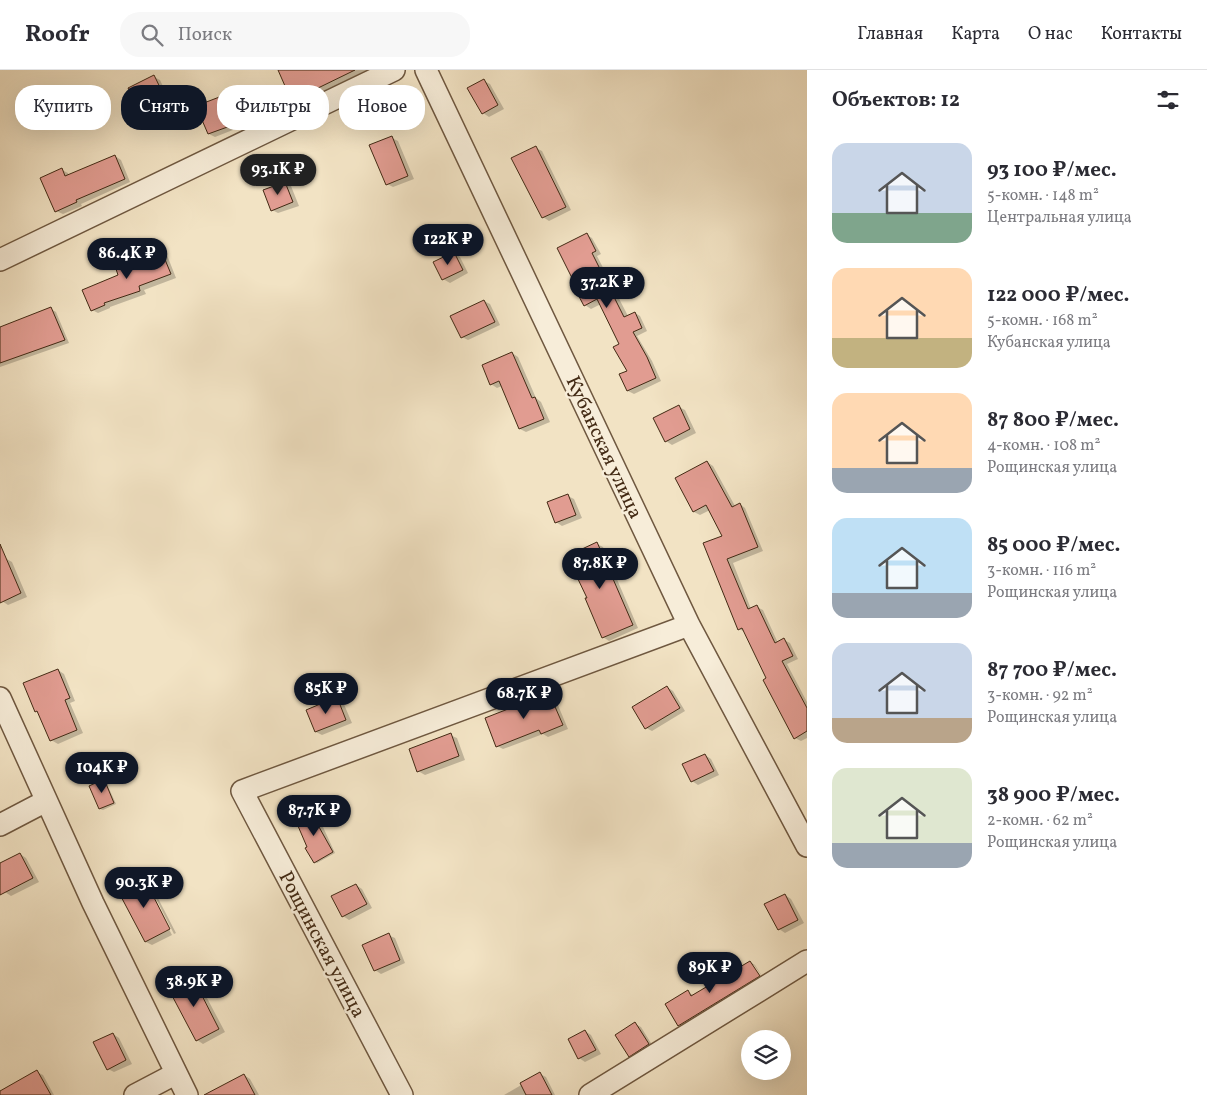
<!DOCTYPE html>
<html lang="ru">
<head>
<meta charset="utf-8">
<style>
	:root { --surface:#fff; --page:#f7f7f7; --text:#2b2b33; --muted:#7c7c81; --line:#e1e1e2; --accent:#111827 }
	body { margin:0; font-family:Vollkorn,serif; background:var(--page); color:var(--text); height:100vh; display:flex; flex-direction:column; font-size:19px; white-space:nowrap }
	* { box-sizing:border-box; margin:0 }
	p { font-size:16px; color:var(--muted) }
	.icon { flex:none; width:28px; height:28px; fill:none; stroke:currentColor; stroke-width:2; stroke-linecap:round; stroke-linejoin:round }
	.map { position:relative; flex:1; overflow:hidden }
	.drawer { display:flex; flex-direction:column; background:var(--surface); width:400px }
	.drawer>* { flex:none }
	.guide { position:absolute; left:15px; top:15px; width:475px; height:45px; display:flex; gap:10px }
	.tools { position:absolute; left:741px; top:960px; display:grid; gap:10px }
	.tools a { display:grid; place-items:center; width:50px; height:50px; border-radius:50%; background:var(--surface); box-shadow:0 5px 20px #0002; font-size:25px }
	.price { position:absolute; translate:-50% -42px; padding:0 11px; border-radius:18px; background:var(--accent); color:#fff; font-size:16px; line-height:32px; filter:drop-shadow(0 1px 2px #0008) }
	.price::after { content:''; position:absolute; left:50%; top:30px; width:15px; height:11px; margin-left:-8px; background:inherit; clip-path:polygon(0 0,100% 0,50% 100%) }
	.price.on { background:#222; color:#fff }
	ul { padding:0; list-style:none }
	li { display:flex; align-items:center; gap:15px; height:125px; padding:0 25px }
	li span { display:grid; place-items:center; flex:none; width:140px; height:100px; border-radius:15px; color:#555 }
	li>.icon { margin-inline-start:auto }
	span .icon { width:60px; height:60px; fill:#fffc; stroke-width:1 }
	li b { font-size:21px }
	h2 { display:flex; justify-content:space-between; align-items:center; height:60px; padding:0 25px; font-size:21px }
	.tag { padding:0 18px; border-radius:20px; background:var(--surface); box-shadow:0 5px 20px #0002; font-size:18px; line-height:45px }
	.tag.on { background:var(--accent); color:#fff }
	header { display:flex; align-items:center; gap:30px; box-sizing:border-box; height:70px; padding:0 25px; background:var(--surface); border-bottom:1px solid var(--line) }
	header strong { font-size:24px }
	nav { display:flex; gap:28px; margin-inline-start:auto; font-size:18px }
	.search { width:350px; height:45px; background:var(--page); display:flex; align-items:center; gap:12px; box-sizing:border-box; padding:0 18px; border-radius:20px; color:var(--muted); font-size:19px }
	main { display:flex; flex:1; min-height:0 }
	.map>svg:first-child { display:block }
</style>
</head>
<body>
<header>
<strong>Roofr</strong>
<div class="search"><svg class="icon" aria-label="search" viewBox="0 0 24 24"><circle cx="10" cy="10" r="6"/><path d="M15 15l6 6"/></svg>Поиск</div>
<nav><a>Главная</a><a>Карта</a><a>О нас</a><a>Контакты</a></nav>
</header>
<main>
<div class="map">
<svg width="807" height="1025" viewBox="0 0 807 1025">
	<rect width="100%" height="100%" fill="#f2e3c4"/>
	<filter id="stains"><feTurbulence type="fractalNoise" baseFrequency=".004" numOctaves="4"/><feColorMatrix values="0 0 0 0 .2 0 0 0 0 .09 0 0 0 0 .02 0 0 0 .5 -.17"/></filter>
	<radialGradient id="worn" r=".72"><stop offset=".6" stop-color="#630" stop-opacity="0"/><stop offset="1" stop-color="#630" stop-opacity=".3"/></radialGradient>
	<path fill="#0003" d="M285,0h82l-69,34 -5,-3z
		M154,7l6,3 15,32 -25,11 -6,-3z
		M484,11l6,3 14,25 -15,8 -6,-4z
		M222,28l6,3 10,27 -23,9 -6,-3z
		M392,68l6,3 16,38 -21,8 -6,-3z
		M536,78l6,3 29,59 -22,11 -6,-4z
		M115,86l6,4 9,22 -49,22 1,2 -19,8 -7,-3 6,-41 6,3 1,3z
		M285,113l6,3 8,20 -21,7 -6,-3z
		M587,165l5,3 9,16 -4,2 31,60 7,-3 5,3 7,15 -10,5 15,25 9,20 -27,13 -6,-3 1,-20 -9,-26 -19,-41 -10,5 -6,-4z
		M161,181l6,4 9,23 -32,12 2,4 -36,13v1l-12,5 -6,-3 52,-49z
		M454,183l6,4 8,16 -18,10 -7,-4z
		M484,231l6,3 10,21 -32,15 -6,-3z
		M51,239l5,3 13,31 -69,24v-31z
		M512,283l6,4 18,41 5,4 9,20 -24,10 -6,-3 -18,-43 -5,2 -6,-4z
		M679,337l6,3 11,23 -24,12 -6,-4z
		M707,392l6,4 22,40 5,-2 5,4 18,43 -30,12 18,46 6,-2 6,3 15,33 6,-3 6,3 8,16 -11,5 20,38v36l-6,3 -6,-3 -50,-106 -6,-3 -35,-85 19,-8 -13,-26 -10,5 -6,-3 -18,-33z
		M568,426l6,3 8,19 -20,8 -6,-4z
		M597,474l6,3 35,81 -29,13 -6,-4 -15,-39z
		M5,488l7,4 15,35 -19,8 -6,-4 -2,-4v-37z
		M58,600l6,4 11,27 -5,2 13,30 -25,11 -7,-4 -11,-26 -4,-3z
		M667,617l6,4 12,20 -33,20 -6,-3z
		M549,624l6,4 13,31 -20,8 -5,-3 -40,15 -6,-3z
		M337,629l6,3 9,21 -30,12 -6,-3z
		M450,665l7,3 8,22 -40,15 -7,-4z
		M705,685l6,4 8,16 -21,10 -6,-4 -8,-16z
		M104,711l2,1 10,22 -13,6 -3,-1 -10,-22z
		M314,742l3,2 18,39 -18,10 -3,-1z
		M20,784l6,4 13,24 -28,14 -6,-4 -5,-10v-18z
		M143,807l6,4 27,52 -2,1 -27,-53h-3l28,54 -20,10 -6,-3z
		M356,815l6,4 10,19 -23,12 -6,-4z
		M785,825l6,4 13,24 -19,10 -6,-4z
		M388,865l7,3 10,25 -24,11 -6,-4z
		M750,892l5,3 9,14 -10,-14h-3l11,15 -77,48 -6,-3 9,-33 5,3z
		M192,908l6,3 27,51 -22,12 -6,-4z
		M635,954l6,3 13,21 -18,11 -7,-3z
		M585,961l6,4 10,19 -16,8 -6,-4 -10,-19z
		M113,964l6,4 13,26 -18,8 -6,-3z
		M37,1002l6,3 11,20h-54v-3z
		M540,1004l6,3 9,18h-51z
		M244,1005l6,4 9,16h-34z"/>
	<path fill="#e19c91" stroke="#432a14" d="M278,0h77l-39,19 1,2 -25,11z
		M154,5l16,33 -27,12 -15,-32z
		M484,9l14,26 -16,9 -15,-26z
		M222,26l11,29 -25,9 -12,-28z
		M392,66l16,40 -22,9 -17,-40z
		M536,76l30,61 -24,11 -31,-60z
		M115,85l10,24 -49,21 1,2 -22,10 -15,-34 22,-10 3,8z
		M285,112l8,20 -22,9 -8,-21z
		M587,163l9,18 -4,2 32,64 11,-5 7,16 -9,4 14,25 9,21 -29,13 -8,-17 8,-3 -14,-24 6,-3 -22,-45 -13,7 -11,-21 2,-1 -18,-36z
		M161,180l10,24 -32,12 1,5 -36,12 1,2 -14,6 -9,-21 36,-15 -2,-6 26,-9 -1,-2z
		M454,182l9,18 -21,10 -9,-18z
		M484,230l11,22 -34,16 -11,-22z
		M51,237l14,33 -65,23v-36z
		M512,282l20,46 3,-1 9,22 -25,10 -20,-48 -9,4 -8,-20z
		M679,335l11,24 -25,13 -12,-24z
		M707,391l25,46 8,-4 18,44 -31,12 21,50 9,-4 18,38 9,-5 9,18 -11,5 25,47v23l-13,8 -31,-59 3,-2 -24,-50 -4,2 -35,-87 19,-7 -16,-31 -13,7 -18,-34z
		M568,424l8,21 -21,8 -8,-21z
		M597,472l36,83 -31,13 -17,-40h2l-20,-42z
		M0,474l21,49 -21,10z
		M58,599l12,29 -5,2 12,30 -27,11 -13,-30 -2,1 -12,-29z
		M667,616l13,22 -35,21 -13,-22z
		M549,623l14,32 -22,9 -2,-4 -43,17 -11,-29z
		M337,627l9,23 -31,12 -9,-22z
		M451,663l8,23 -42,16 -8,-23z
		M705,684l9,17 -23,11 -9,-18z
		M104,709l10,24 -15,6 -10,-23z
		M314,741l7,15 -2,1 14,25 -19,11 -9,-15 2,-1 -12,-28z
		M20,783l13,25 -33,17v-32z
		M143,806l27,53 -25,13 -28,-53z
		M356,814l11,20 -25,13 -11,-21z
		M785,824l13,26 -20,10 -14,-26z
		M389,863l11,27 -26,11 -12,-26z
		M750,891l10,15 -82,50 -13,-22 23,-14 3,6z
		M192,906l27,53 -23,12 -28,-53z
		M635,952l14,22 -20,13 -14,-22z
		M585,960l11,20 -18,9 -10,-20z
		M113,963l13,27 -19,10 -14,-28z
		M37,1000l14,25h-51v-4z
		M540,1002l12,23h-26l-6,-12z
		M244,1004l11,21h-51z"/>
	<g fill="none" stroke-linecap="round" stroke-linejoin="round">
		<g stroke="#6f5840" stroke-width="24">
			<path id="minor" d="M426,0l263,555 118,221
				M0,190l394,-190
				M0,628l93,205 94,192
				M0,755l46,-24
				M135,1025l40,-21
				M402,1025l-160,-304 447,-166
				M590,1025l217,-134"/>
		</g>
		<use href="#minor" stroke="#f7edd9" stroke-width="21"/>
	</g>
	<g text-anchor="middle" stroke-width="5" stroke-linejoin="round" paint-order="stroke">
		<g font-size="20" fill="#432a14" stroke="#f7edd9">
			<text transform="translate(605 377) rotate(65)" y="7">Кубанская улица</text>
			<text transform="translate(323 874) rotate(62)" y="7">Рощинская улица</text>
		</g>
	</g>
	<rect width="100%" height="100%" filter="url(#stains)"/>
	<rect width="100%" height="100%" fill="url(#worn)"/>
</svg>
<div class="tools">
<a><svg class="icon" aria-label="layers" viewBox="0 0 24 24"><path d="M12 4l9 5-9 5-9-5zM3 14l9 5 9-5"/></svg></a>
</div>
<b class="price on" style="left:278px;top:126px">93.1K ₽</b>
<b class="price" style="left:448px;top:196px">122K ₽</b>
<b class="price" style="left:127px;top:210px">86.4K ₽</b>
<b class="price" style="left:607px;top:239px">37.2K ₽</b>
<b class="price" style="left:600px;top:520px">87.8K ₽</b>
<b class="price" style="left:326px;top:645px">85K ₽</b>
<b class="price" style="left:524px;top:650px">68.7K ₽</b>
<b class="price" style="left:102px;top:724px">104K ₽</b>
<b class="price" style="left:314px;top:767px">87.7K ₽</b>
<b class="price" style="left:144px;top:839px">90.3K ₽</b>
<b class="price" style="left:710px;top:924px">89K ₽</b>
<b class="price" style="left:194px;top:938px">38.9K ₽</b>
<div class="guide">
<a class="tag">Купить</a>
<a class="tag on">Снять</a>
<a class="tag">Фильтры</a>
<a class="tag">Новое</a>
</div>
</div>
<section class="drawer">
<h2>Объектов: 12<svg class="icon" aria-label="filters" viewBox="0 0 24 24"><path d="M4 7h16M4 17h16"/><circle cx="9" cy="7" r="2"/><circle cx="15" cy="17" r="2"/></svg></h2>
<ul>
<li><span style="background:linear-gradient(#c9d6e8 70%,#7fa58c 0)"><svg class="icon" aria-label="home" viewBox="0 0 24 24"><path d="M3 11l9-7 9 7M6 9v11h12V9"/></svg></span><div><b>93 100 ₽/мес.</b><p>5-комн. · 148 m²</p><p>Центральная улица</p></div></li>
<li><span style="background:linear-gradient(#ffd9b3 70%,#c2b280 0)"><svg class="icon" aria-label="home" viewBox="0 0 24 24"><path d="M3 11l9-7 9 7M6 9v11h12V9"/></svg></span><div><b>122 000 ₽/мес.</b><p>5-комн. · 168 m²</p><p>Кубанская улица</p></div></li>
<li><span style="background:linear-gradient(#ffd9b3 75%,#9aa5b1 0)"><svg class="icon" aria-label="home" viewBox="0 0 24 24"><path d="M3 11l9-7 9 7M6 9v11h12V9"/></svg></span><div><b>87 800 ₽/мес.</b><p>4-комн. · 108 m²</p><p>Рощинская улица</p></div></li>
<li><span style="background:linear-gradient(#bfe0f5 75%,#9aa5b1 0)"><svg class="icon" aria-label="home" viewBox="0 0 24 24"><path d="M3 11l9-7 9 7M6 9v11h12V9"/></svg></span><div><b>85 000 ₽/мес.</b><p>3-комн. · 116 m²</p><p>Рощинская улица</p></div></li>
<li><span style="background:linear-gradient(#c9d6e8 75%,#b9a48a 0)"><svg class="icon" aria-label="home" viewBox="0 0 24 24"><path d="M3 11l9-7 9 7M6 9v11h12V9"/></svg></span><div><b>87 700 ₽/мес.</b><p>3-комн. · 92 m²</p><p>Рощинская улица</p></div></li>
<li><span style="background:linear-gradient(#dfe7d0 75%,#9aa5b1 0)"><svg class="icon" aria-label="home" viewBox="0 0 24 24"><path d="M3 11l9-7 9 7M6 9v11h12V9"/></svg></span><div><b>38 900 ₽/мес.</b><p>2-комн. · 62 m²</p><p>Рощинская улица</p></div></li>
</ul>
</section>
</main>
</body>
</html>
